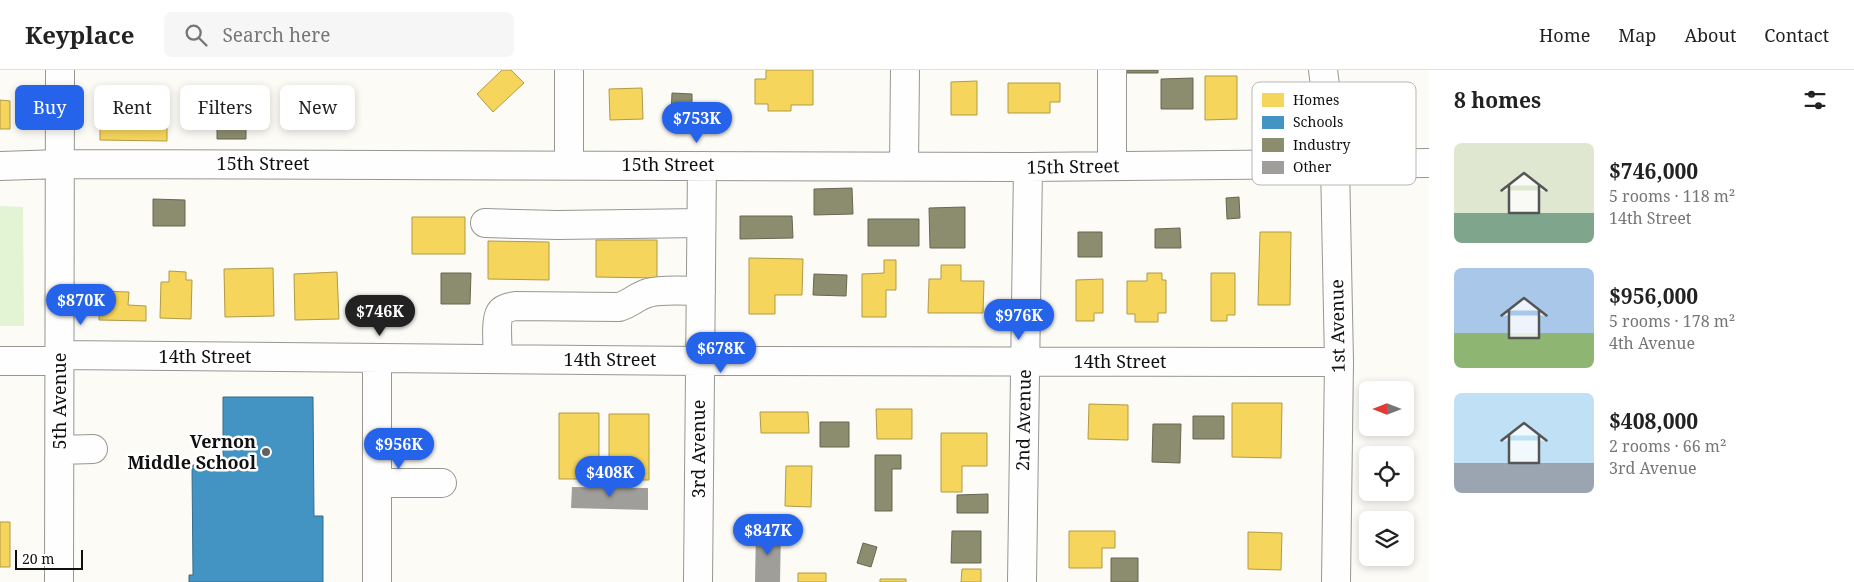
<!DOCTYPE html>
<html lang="en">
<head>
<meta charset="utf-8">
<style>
	:root { --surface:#fff; --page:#f6f6f6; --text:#222; --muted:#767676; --line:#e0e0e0; --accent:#2563eb }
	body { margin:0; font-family:"Noto Serif",serif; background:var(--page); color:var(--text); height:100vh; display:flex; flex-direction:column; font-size:19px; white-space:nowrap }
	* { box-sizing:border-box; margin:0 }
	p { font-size:16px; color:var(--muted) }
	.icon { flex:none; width:28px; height:28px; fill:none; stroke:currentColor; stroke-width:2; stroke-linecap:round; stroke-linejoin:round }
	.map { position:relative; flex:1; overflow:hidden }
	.side { display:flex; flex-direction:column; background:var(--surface); width:425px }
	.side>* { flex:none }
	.top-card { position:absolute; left:15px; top:15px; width:475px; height:45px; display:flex; gap:10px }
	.needle { width:32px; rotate:270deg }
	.tools { position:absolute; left:1359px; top:311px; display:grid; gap:10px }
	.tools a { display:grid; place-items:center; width:55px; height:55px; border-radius:8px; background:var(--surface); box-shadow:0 2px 8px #0003; font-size:25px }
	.scale { position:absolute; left:15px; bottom:12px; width:68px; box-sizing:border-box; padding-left:5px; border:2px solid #101010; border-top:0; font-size:14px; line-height:18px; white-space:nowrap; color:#101010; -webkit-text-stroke:4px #fff; paint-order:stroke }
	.price { position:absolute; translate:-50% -42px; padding:0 11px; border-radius:18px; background:var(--accent); color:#fff; font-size:16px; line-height:32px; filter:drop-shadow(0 1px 2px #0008) }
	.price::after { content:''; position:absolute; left:50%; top:30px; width:15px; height:11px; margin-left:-8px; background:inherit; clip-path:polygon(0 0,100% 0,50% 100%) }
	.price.current { background:#222; color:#fff }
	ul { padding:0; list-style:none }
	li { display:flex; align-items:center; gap:15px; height:125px; padding:0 25px }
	li span { display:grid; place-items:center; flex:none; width:140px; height:100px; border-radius:8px; color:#555 }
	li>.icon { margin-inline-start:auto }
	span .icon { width:60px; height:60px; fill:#fffc; stroke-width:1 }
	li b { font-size:21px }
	h2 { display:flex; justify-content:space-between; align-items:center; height:60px; padding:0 25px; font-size:21px }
	.chip { padding:0 18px; border-radius:8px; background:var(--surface); box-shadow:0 2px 8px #0003; font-size:18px; line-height:45px }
	.chip.current { background:var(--accent); color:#fff }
	header { display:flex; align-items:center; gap:30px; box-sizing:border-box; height:70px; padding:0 25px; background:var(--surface); border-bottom:1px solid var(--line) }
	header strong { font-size:24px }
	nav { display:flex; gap:28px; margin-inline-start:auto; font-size:18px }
	.search { width:350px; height:45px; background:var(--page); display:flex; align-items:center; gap:12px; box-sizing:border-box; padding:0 18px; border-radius:8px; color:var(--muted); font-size:19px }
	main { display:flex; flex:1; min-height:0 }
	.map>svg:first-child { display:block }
</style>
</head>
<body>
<header>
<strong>Keyplace</strong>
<div class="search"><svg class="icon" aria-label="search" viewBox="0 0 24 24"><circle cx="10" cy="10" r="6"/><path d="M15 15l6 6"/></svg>Search here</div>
<nav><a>Home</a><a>Map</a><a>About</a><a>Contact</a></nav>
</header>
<main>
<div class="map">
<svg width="1429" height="512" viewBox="0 0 1429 512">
	<rect width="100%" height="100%" fill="#fcfbf5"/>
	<path fill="#e2f4d3" d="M0,136l23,1 1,119h-24z"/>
	<path fill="#f6d55c" stroke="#b19a45" d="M502,0h9l13,13 -31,29 -16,-18z
		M766,0h47v35h-22v6h-23v-7h-13v-25h11z
		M1205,6h32v43l-32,1z
		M977,11v34h-26v-33z
		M1008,13h52v19h-10v11h-42z
		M642,18l1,31 -33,1 -1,-31z
		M100,23l17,1v13h10v12h13v-10l27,1v31l-67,-1z
		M0,30l10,1v28h-10z
		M412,147h53v37h-53z
		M1260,162h31l-1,73h-32z
		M596,170h61v38l-61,-1z
		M488,171l61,1v38l-61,-1z
		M749,188l54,1 -1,36h-27v19h-26z
		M884,190h12v30h-10v27h-24v-43l22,-1z
		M941,195h20v16h23l-1,32h-55l1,-34h12z
		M273,198l1,48 -49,1 -1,-48z
		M169,201l17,1v8h6l-1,39 -31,-1 1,-36h8z
		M337,202l2,47 -44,1 -1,-46z
		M1147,203h15v7h4v33h-8v9h-23v-8h-8v-33h20z
		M1211,203h24v42h-8v6h-16z
		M1103,209v34h-9v8h-18v-41z
		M100,221l29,1 -1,13 18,1v15l-47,-1z
		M1232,333h50l-1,55 -49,-1z
		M1089,334l39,1v35l-40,-1z
		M876,339h36v30h-35z
		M760,342h48l1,21h-48z
		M559,343h40v66h-40z
		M609,344h40v66h-40z
		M941,363h46v33h-25v26h-21z
		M786,396h26l-1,41 -26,-1z
		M0,452h10v45h-10z
		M1069,461h46v17h-13v20h-33z
		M1248,462l34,1 -1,37 -33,-1z
		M962,499h19v13h-20z
		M798,503h28v9h-28z
		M880,509h26v3h-26z"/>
	<path fill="#4393c3" stroke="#346c8d" d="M223,327h90l1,119h9v66h-134v-7h4l-1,-110h31z"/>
	<path fill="#8c8c6e" stroke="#676752" d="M1118,0h40v3h-40z
		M1193,8v31h-32v-30z
		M672,23l20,1v22h-21z
		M217,43h29v26h-29z
		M852,118l1,26 -39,1v-26z
		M1239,127l1,21 -13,1 -1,-21z
		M153,129l32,1v26h-32z
		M965,137v41h-35l-1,-40z
		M740,146h52l1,22 -53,1z
		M868,149h51v27h-51z
		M1180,158l1,20h-26v-19z
		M1078,162h24v25h-24z
		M441,203h30l-1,31h-29z
		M814,204l33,1 -1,21 -33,-1z
		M1193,346h31v23h-31z
		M820,352h29v25h-29z
		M1153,354h28l-1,39 -28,-1z
		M875,385h26v14h-9v42h-17z
		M988,424v19h-31v-18z
		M952,461h29v32h-30z
		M863,473l14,4 -6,20 -14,-4z
		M1111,488h27v24h-27z"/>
	<path fill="#a09e9a" d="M572,417l76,1v22l-77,-2z
		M756,459h25l-1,53h-25z"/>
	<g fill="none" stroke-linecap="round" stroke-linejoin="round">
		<g stroke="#969693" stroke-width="30">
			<path id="minor" d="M1323,0l12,94 4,198 -3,220
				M569,95v-95
				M0,96l60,-2 968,3 401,-4
				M904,96l1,-96
				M1112,96v-96
				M485,153l72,2 144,-2
				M60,285l640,6 639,1
				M377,288v224
				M498,289c0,-11 -3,-38 2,-46 3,-5 11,-6 15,-7l104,1c11,-3 18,-11 29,-14 13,-4 38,-2 53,-2
				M0,291h60
				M60,380l33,-1
				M378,413h64
				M59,512l1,-512
				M698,512l4,-416
				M1022,512l6,-415"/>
		</g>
		<use href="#minor" stroke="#fffefe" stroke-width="28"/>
	</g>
	<circle fill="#636260" stroke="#fff" stroke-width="2" cx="266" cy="382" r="5"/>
	<g text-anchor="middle" stroke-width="5" stroke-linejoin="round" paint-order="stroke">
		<g font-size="18" fill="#101010" stroke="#fff">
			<text x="263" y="100">15th Street</text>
			<text x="668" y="101">15th Street</text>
			<text transform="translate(1073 97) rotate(-1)" y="6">15th Street</text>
			<text transform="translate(1338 256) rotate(-91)" y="6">1st Avenue</text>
			<text x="205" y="293">14th Street</text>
			<text x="610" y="296">14th Street</text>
			<text x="1120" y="298">14th Street</text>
			<text transform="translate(60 331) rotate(-90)" y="6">5th Avenue</text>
			<text transform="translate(1024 350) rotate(-89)" y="6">2nd Avenue</text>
			<text transform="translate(699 379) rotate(-90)" y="6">3rd Avenue</text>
		</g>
		<g font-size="18" font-weight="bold" fill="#101010" stroke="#fff" text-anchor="end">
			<text x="256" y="378">Vernon<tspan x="256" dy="21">Middle School</tspan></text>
		</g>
	</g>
	<rect x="1252" y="12" width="164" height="103" rx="8" fill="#fff" stroke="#b7b7b7" stroke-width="1"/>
	<rect x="1262" y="23" width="22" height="14" fill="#f6d55c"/>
	<rect x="1262" y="46" width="22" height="13" fill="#4393c3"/>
	<rect x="1262" y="68" width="22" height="14" fill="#8c8c6e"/>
	<rect x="1262" y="91" width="22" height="13" fill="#a09e9a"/>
	<g font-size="14" fill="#101010">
		<text x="1293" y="35">Homes</text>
		<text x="1293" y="57">Schools</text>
		<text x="1293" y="80">Industry</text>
		<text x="1293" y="102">Other</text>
	</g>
</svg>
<div class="tools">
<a><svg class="needle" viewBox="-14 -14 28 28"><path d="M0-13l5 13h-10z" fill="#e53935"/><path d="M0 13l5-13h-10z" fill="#767676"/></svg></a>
<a><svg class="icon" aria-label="locate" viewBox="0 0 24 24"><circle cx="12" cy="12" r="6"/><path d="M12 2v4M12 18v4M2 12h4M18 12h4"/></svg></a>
<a><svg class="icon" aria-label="layers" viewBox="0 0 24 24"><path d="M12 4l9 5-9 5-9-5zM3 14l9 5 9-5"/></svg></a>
</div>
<div class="scale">20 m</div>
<b class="price" style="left:697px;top:74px">$753K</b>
<b class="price" style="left:81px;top:256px">$870K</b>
<b class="price current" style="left:380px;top:267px">$746K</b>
<b class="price" style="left:1019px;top:271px">$976K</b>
<b class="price" style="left:721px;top:304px">$678K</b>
<b class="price" style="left:399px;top:400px">$956K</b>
<b class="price" style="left:610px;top:428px">$408K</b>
<b class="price" style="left:768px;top:486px">$847K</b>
<div class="top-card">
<a class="chip current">Buy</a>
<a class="chip">Rent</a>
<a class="chip">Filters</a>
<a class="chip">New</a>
</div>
</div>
<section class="side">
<h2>8 homes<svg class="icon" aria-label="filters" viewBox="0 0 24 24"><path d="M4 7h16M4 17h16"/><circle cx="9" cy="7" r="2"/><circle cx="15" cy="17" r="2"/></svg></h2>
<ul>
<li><span style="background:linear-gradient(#dfe7d0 70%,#7fa58c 0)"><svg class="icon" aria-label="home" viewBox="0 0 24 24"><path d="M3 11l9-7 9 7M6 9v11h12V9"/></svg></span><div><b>$746,000</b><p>5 rooms · 118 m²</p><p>14th Street</p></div></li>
<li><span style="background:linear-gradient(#a9c7e8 65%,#8fb573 0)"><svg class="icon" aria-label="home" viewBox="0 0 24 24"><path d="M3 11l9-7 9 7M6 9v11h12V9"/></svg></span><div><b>$956,000</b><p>5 rooms · 178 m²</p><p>4th Avenue</p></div></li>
<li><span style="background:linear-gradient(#bfe0f5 70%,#9aa5b1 0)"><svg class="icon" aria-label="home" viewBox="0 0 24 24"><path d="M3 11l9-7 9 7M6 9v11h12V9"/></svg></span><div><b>$408,000</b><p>2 rooms · 66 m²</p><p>3rd Avenue</p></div></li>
</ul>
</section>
</main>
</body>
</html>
